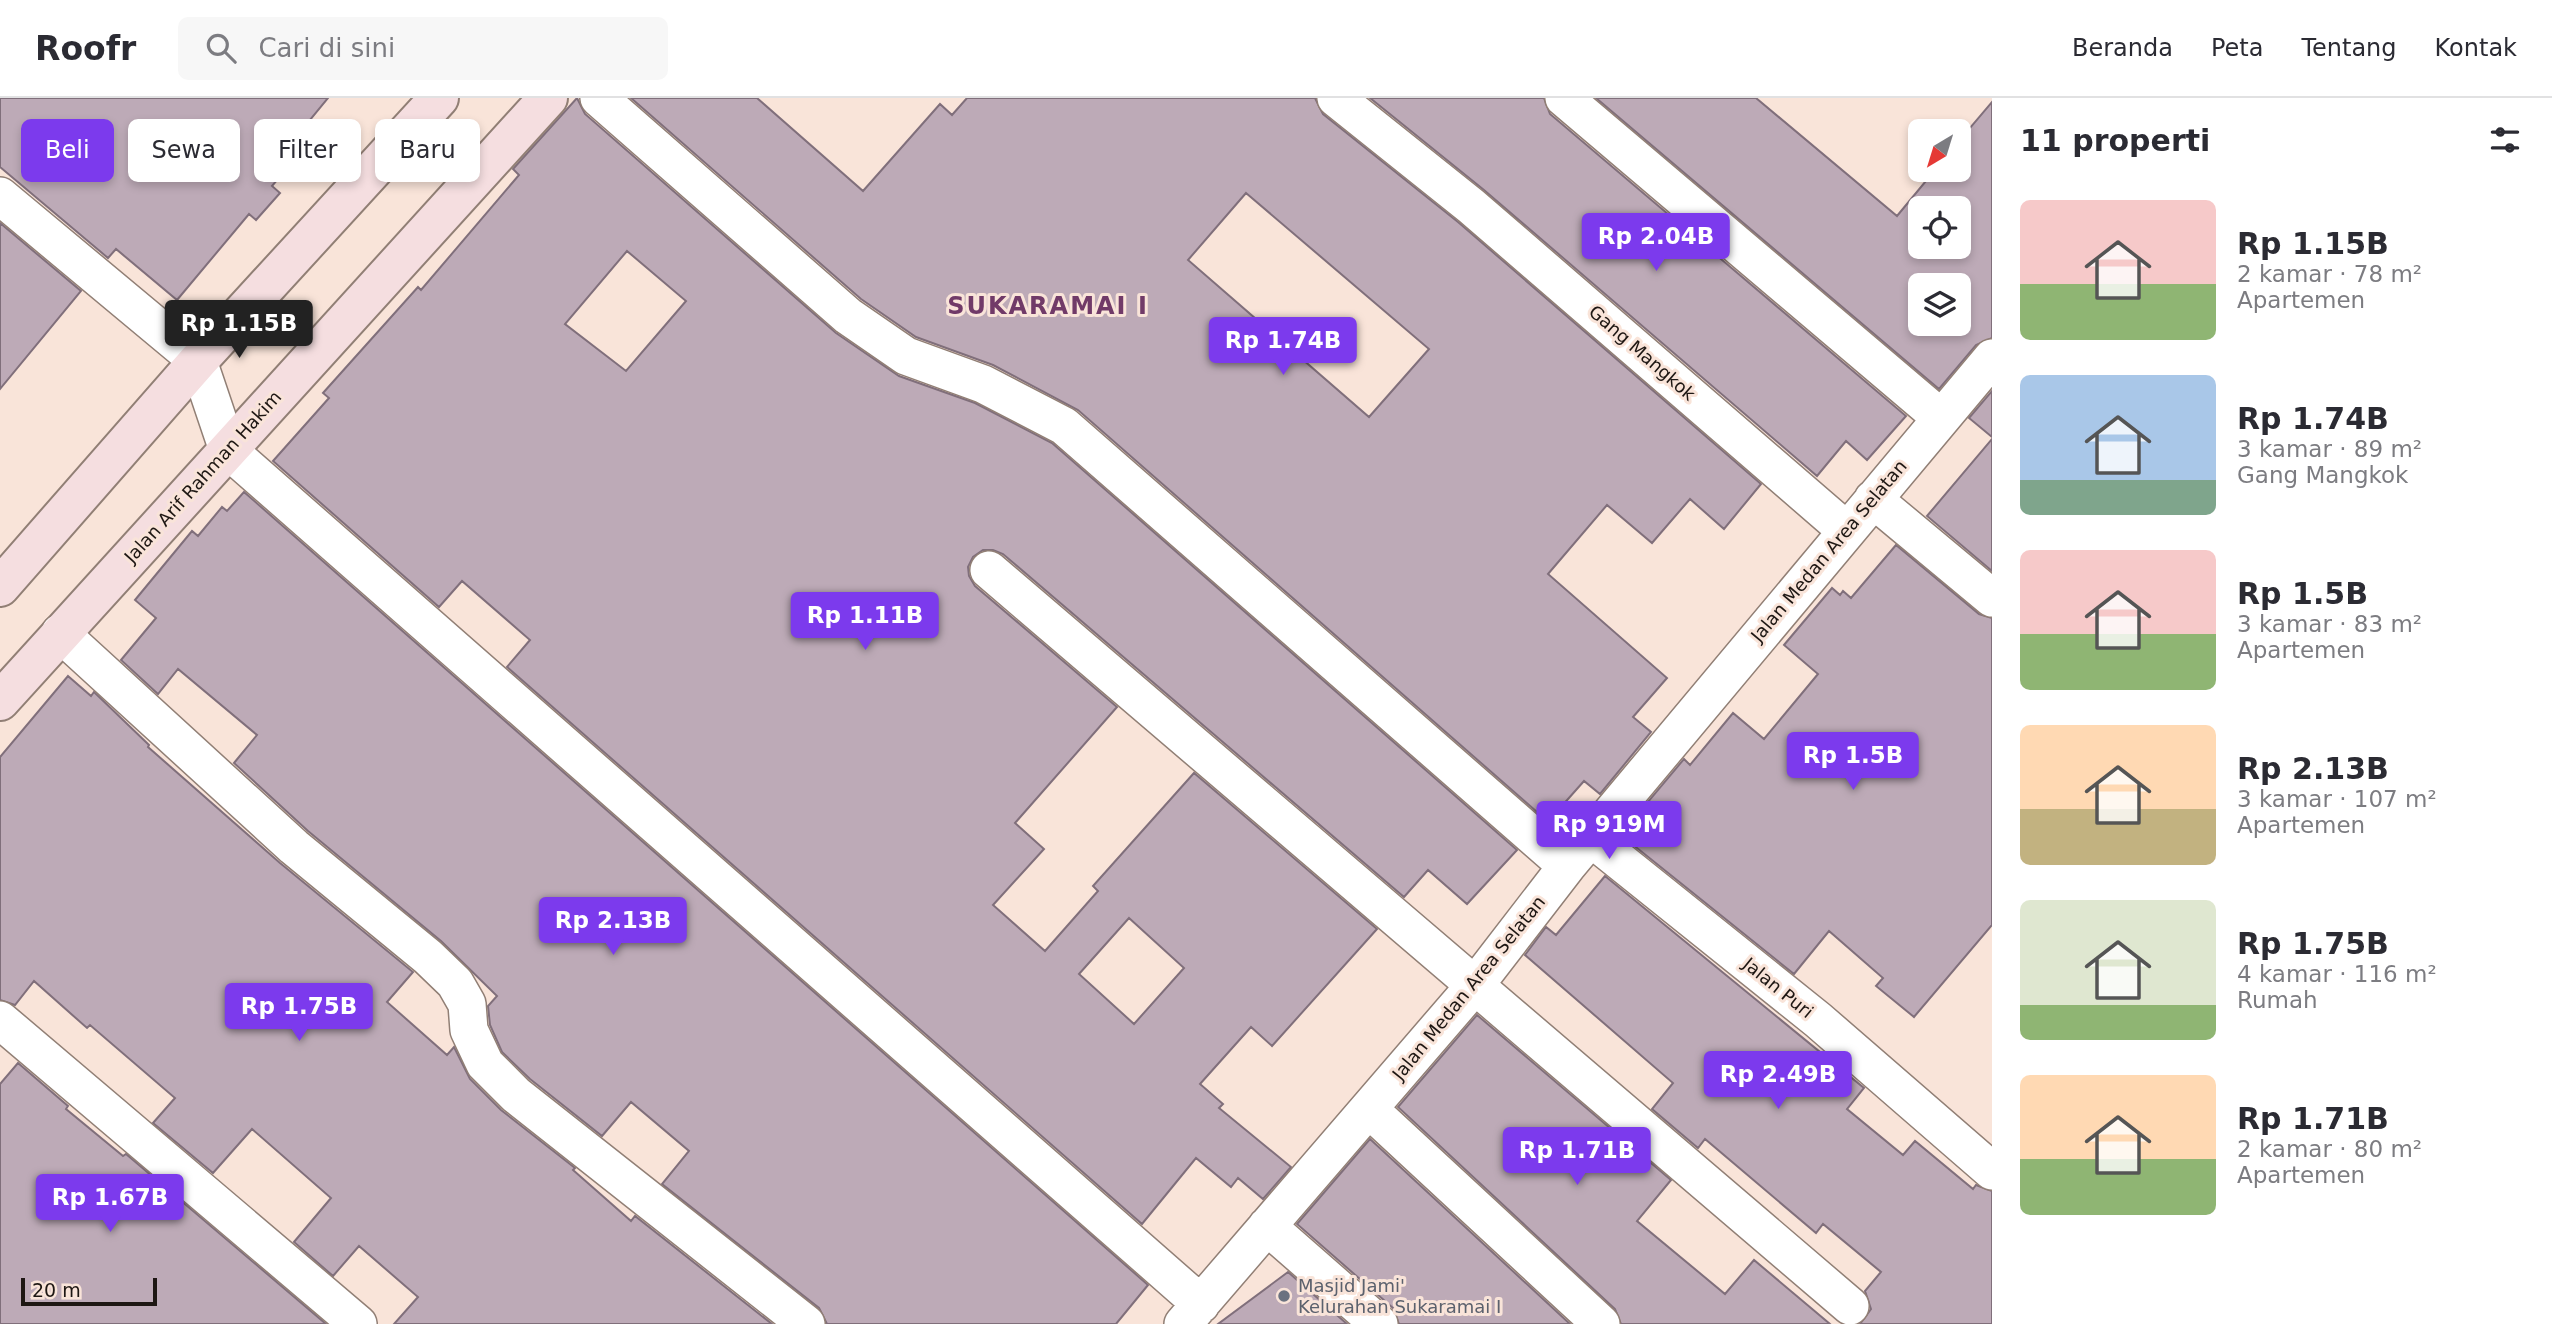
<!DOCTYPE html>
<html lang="id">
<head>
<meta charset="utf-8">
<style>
	:root { --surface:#fff; --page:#f7f7f7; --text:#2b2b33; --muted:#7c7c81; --line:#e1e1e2; --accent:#7c3aed }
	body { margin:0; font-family:"DejaVu Sans",sans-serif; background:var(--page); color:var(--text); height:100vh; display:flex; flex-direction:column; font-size:26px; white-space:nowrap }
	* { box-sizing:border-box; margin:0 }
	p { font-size:23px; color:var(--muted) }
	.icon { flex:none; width:38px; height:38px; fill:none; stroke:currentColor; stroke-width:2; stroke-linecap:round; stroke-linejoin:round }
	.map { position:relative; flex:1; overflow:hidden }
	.side { display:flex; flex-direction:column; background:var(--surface); width:560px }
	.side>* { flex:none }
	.hud { position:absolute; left:21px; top:21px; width:665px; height:63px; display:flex; gap:14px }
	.needle { width:46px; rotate:218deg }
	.controls { position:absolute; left:1908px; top:21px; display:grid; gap:14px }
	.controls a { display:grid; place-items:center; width:63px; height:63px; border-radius:10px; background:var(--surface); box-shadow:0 4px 10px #0003; font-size:35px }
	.scale { position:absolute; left:21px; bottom:18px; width:136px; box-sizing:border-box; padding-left:7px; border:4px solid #1e1713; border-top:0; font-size:19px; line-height:24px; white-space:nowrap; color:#1e1713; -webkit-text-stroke:5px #f9e4d9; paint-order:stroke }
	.price { position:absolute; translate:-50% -60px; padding:0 16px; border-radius:7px; background:var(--accent); color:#fff; font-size:23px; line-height:46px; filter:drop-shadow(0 2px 4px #0008) }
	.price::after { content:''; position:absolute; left:50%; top:42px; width:21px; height:16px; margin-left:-10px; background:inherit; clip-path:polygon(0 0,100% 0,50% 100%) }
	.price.active { background:#222; color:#fff }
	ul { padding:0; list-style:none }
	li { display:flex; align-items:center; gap:21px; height:175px; padding:0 28px }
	li span { display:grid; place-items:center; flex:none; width:196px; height:140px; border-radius:10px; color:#555 }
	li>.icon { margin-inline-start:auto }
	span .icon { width:84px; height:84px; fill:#fffc; stroke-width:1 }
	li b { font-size:30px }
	h2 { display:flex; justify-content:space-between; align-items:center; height:84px; padding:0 28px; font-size:30px }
	.tag { padding:0 24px; border-radius:10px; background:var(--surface); box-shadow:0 4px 10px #0003; font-size:24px; line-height:63px }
	.tag.active { background:var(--accent); color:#fff }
	header { display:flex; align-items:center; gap:42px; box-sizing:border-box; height:98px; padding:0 35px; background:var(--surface); border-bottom:2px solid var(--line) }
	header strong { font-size:33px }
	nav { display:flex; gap:38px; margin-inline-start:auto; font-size:24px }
	.search { width:490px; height:63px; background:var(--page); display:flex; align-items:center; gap:18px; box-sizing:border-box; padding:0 24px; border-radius:10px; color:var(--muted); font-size:26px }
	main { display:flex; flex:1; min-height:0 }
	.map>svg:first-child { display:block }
</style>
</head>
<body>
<header>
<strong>Roofr</strong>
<div class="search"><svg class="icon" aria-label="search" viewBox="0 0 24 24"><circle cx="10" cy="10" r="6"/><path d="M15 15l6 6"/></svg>Cari di sini</div>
<nav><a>Beranda</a><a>Peta</a><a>Tentang</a><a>Kontak</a></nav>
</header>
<main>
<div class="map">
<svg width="1992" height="1226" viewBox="0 0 1992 1226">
	<rect width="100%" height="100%" fill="#f9e4d9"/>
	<path fill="#bdaab7" stroke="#806f7b" stroke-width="2" fill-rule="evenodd" d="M0,0h328l-60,73 10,8 -6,7 8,7 -24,27 -7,-6 -72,86 -61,-51 -8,9 -108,-91z
		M577,0l8,16 251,219 63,43 76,27 77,40 465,407 -50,54 -39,-34 -24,27 -401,-343 -10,-4h-10l-10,7 -5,10 1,9 6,10 142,121 -102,116 29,26 -51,56 52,46 53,-60 -5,-5 101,-113 183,156 -105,117 -21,-19 -51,57 23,20 -4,4 72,59 -28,32 -25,-21 -7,9 -35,-29 -54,66 -635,-557 23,-27 -68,-59 -23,26 -166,-146 56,-63 -6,-5 95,-106 3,3 98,-115 -6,-6zM627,153l59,50 -60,70 -61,-47zM1129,820l55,50 -50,56 -55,-50z
		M631,0h126l106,93 77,-87 12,11 15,-17h348l8,16 135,108 303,262 -37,45 -34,-30 -38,44 -45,-38 -59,69 119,104 -34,39 18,15 -51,62 -16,-13 -31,35 -2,-2 -6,5 -467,-409 -85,-45 -77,-28 -55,-38zM1246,95l183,156 -60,68 -181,-157z
		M1370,0h174l6,16 356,302 -39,44 -21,-19 -29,35 -333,-286z
		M1596,0h160l141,118 38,-46h23v-28l34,-40v236l-16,7 -37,44zM1920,110h38v39h-38zM1920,187h38v39h-38z
		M0,125l81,68 -81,98z
		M1992,293v46l-23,-19z
		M1992,341v132l-65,-55z
		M244,394l904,793 -32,39h-289l-8,-16 -157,-124 27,-33 -58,-49 -29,34 -72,-57 -28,-27 -12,-27 -2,-19 9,-10 -56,-55 -133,-110 -74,-68 23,-28 -79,-66 -20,25 -37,-34 35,-42 -21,-18 57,-69 6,5 24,-29 5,4z
		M1896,447l83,69 13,4v307l-78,92 -38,-31 7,-8 -54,-47 -35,43 -162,-130 3,-5 -4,-4 6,-8 -6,-5 53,-63 6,6 43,-52 31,26 54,-65 -34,-29 48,-57 8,7 3,-4 8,7z
		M68,578l23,20 3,-4 55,53 -1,2 132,116 133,109 -26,30 60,53 7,-8 16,32 31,31 74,58 -2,2 58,51 4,-5 137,108h-378l24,-27 -59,-51 -26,30 -39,-34 37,-44 -79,-69 -39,44 -60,-50 22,-25 -85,-73 -3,3 -53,-47 -19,24 -15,-5v-243z
		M1605,778l259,212 -17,21 56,46 12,-14 58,48 3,-4 16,6v133h-132l11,-15 -6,-18 16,-19 -58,-48 -7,9 -111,-94 -7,9 -46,-39 21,-26 -148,-128 21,-28 10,8z
		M1477,917l194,165 -34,41 88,73 29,-34 76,64h-209l-6,-15 -217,-202z
		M18,965l50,43 -2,3 57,47 3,-2 200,170h-326v-240z
		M1370,1041l200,185h-171l-6,-16 -96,-84z
		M1288,1174l59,52h-129z"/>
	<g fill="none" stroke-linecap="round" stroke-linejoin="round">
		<g stroke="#917f75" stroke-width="40">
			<path id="street" d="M599,0l249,218 58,40 77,28 81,42 503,440
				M1336,0l135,108 376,325
				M1564,0l376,319
				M0,98l198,165 30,89 973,854
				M1873,401l119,99
				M989,472l861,736
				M60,535l234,214 134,110 27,26 12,21 2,26 16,34 31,31 290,229
				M1591,740l227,182 174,151
				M0,922l358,304
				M1370,1012l231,214
				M1267,1128l112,98
				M1183,1226l293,-340 91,-118 425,-508"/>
		</g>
		<g stroke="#917f75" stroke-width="42">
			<path id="secondary" d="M0,489l198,-226 241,-263
				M0,603l548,-603"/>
		</g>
		<use href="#street" stroke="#fff" stroke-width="37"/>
		<use href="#secondary" stroke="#f5dee0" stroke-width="38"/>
	</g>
	<circle fill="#6b7280" stroke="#f9e4d9" stroke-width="2.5" cx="1284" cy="1198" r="7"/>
	<g text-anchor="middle" stroke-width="6" stroke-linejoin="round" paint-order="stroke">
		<g font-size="18" fill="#1e1713" stroke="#f9e4d9">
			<text transform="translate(1642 255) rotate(41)" y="6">Gang Mangkok</text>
			<text transform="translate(203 379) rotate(-48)" y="6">Jalan Arif Rahman Hakim</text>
			<text transform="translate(1829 453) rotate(-50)" y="6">Jalan Medan Area Selatan</text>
			<text transform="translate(1469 890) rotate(-51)" y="6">Jalan Medan Area Selatan</text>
			<text transform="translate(1778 890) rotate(39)" y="6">Jalan Puri</text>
		</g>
		<g font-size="18" fill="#5b616d" stroke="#f9e4d9" text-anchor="start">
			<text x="1298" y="1194">Masjid Jami'<tspan x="1298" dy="21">Kelurahan Sukaramai I</tspan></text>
		</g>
		<g font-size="24" font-weight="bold" letter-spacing="2" fill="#713a68" stroke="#f9e4d9">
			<text x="1048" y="216">SUKARAMAI I</text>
		</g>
	</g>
</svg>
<div class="controls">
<a><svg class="needle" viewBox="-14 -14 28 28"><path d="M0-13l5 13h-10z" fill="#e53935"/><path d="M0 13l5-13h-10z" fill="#7c7c81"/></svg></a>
<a><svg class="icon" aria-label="locate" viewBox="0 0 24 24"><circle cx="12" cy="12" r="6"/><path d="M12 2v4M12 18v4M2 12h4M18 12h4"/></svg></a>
<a><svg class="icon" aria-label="layers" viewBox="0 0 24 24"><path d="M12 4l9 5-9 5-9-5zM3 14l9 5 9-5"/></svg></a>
</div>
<div class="scale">20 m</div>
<b class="price" style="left:1656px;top:175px">Rp 2.04B</b>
<b class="price active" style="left:239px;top:262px">Rp 1.15B</b>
<b class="price" style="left:1283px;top:279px">Rp 1.74B</b>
<b class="price" style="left:865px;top:554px">Rp 1.11B</b>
<b class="price" style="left:1853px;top:694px">Rp 1.5B</b>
<b class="price" style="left:1609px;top:763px">Rp 919M</b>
<b class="price" style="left:613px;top:859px">Rp 2.13B</b>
<b class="price" style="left:299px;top:945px">Rp 1.75B</b>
<b class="price" style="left:1778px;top:1013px">Rp 2.49B</b>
<b class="price" style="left:1577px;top:1089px">Rp 1.71B</b>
<b class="price" style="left:110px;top:1136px">Rp 1.67B</b>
<div class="hud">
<a class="tag active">Beli</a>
<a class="tag">Sewa</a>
<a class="tag">Filter</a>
<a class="tag">Baru</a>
</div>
</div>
<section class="side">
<h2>11 properti<svg class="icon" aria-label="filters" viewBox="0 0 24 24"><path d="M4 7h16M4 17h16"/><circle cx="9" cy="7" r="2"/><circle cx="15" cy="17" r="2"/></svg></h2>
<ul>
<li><span style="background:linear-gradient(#f6c9c9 60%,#8fb573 0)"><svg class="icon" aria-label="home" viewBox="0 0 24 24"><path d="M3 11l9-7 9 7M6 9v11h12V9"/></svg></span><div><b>Rp 1.15B</b><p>2 kamar · 78 m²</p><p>Apartemen</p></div></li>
<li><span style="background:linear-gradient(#a9c7e8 75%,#7fa58c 0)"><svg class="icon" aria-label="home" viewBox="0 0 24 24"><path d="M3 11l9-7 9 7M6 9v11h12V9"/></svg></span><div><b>Rp 1.74B</b><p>3 kamar · 89 m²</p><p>Gang Mangkok</p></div></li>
<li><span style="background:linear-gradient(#f6c9c9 60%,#8fb573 0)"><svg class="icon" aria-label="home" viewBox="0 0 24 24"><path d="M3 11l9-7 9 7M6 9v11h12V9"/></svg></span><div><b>Rp 1.5B</b><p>3 kamar · 83 m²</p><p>Apartemen</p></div></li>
<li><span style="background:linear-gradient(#ffd9b3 60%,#c2b280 0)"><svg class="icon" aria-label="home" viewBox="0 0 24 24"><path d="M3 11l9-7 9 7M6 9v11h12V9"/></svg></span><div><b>Rp 2.13B</b><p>3 kamar · 107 m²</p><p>Apartemen</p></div></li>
<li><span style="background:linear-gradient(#dfe7d0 75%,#8fb573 0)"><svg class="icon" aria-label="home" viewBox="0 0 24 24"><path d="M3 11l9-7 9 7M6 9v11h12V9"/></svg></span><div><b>Rp 1.75B</b><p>4 kamar · 116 m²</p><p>Rumah</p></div></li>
<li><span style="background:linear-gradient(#ffd9b3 60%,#8fb573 0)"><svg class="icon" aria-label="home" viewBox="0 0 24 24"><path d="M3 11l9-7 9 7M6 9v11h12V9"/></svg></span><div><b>Rp 1.71B</b><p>2 kamar · 80 m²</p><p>Apartemen</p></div></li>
</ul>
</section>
</main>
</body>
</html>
